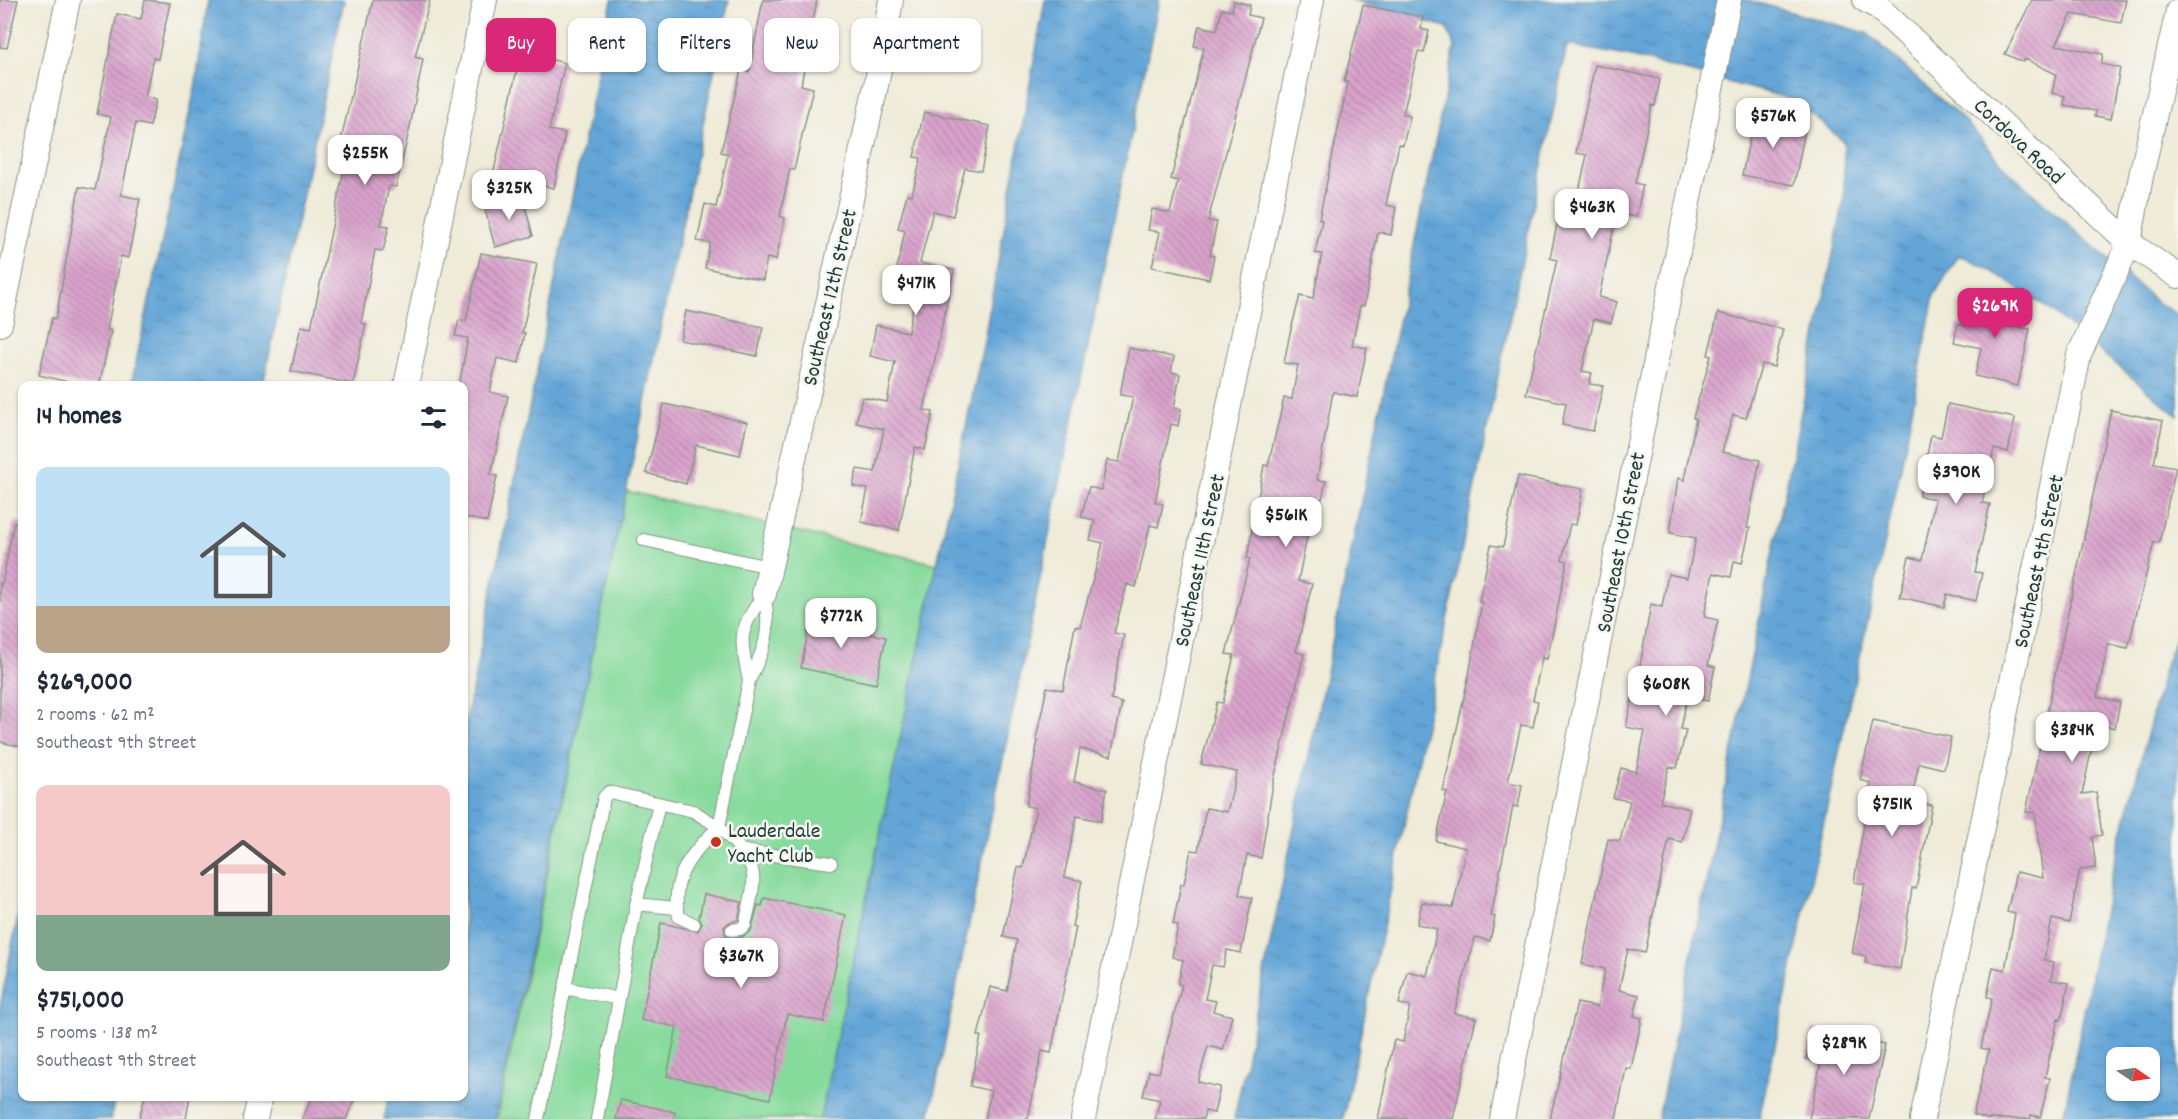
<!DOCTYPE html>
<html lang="en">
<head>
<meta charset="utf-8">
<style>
	:root { --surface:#fff; --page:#f2f2f3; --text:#1f2937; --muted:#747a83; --accent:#db2777 }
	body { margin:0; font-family:Dekko,sans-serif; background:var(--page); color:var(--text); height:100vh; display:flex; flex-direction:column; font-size:22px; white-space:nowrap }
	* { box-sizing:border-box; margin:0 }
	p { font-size:20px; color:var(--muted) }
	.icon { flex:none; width:33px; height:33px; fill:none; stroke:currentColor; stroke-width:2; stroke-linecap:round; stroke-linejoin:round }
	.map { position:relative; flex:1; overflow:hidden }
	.panel { position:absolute; left:18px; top:381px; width:450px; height:720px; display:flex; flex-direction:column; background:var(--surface); border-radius:12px; box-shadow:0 2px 4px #0004 }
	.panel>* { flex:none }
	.hud { position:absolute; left:486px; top:18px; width:570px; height:54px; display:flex; gap:12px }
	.needle { width:39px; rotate:103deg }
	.tools { position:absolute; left:2106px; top:1047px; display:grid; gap:12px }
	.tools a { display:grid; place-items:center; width:54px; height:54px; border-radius:12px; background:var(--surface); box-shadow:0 2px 4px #0004; font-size:30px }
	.price { position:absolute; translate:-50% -51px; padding:0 14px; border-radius:12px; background:#fff; color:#222; font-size:20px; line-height:39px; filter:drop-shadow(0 2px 3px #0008) }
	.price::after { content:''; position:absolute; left:50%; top:36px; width:18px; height:14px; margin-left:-9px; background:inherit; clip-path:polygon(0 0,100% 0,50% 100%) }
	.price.selected { background:var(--accent); color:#fff }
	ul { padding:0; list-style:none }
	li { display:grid; align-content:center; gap:12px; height:318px; padding:0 18px }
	li span { display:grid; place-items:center; height:186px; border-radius:12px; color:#555 }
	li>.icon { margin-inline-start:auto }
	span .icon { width:108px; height:108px; fill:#fffc; stroke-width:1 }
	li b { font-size:26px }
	h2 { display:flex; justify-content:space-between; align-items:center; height:72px; padding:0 18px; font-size:26px }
	.tag { padding:0 21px; border-radius:12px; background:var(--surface); box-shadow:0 2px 4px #0004; font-size:21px; line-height:54px }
	.tag.selected { background:var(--accent); color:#fff }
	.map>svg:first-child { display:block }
</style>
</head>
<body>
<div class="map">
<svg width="2178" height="1119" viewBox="0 0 2178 1119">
	<defs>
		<pattern id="water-ripples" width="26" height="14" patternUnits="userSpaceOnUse" patternTransform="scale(1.5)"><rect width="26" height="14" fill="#64a5d7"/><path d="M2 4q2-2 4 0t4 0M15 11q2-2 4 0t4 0" fill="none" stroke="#5288af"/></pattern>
		<pattern id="building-back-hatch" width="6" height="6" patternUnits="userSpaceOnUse" patternTransform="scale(1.5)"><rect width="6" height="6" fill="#daa3cc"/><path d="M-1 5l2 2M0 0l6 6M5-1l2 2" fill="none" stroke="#b086a6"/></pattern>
	</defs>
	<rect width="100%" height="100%" fill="#f6f6f2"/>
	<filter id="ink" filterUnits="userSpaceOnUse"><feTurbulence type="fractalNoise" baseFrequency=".0167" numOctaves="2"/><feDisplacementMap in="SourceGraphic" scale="12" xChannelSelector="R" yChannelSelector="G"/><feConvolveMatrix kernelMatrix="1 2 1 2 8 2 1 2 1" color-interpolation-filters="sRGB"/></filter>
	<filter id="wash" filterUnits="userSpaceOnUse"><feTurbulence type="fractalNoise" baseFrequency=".008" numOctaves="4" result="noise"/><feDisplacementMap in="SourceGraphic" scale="24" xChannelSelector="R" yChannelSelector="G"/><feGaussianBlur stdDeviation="1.35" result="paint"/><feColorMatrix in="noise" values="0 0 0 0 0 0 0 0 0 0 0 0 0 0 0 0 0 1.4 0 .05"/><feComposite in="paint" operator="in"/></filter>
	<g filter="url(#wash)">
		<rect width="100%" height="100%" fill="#efebd8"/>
		<path fill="#86da9c" stroke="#528c68" stroke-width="1.5" d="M626,491l311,73 -117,555h-323z"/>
		<path fill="url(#water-ripples)" stroke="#427186" stroke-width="1.5" fill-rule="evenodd" d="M208,0h136l-81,385h-132l64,-297z
			M612,0h117l-234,1119h-111l5,-22 75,-1v-366z
			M1045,0h114l-230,1119h-109l163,-773z
			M1351,0h396l120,33 101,91 43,50 148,130 19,11v101l-125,-104 -69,-46 -25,-11 -25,40 -33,173 -142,651h-101l186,-919v-58l-49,-42 -163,-43 -65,-12 -224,1074h-109l221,-1073 -9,-19z
			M2178,633v486h-115l47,-239 55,-215zM2116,1058h34v32h-34z
			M22,895v201l93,1 -4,22h-111v-112z"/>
		<g id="blocks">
			<path fill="url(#building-back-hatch)" d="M0,0h18l-11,48 -7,-1z
				M145,0l25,3 -12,56 -5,-1 -8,39 11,3 -6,26 -14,-3 -15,72 19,4 -12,59 -7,-2 -14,74 4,1 -12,55h-14l-46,-11 13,-57 4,1 23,-132 16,3 16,-73 -14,-3 20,-100 24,5z
				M373,0h57l-15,57 8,2 -13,68 -14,60 -7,-1 -8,39 8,1 -6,25 -8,-1 -14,73 5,1 -13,60 -62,-13 10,-45 10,2 34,-164 -9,-2z
				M763,0h54l-16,85 12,3 -19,82 -4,-1 -10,47 5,2 -9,42 -9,-2 -4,22 -58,-12 5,-25 -13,-2 8,-37 11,3 12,-53 -7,-2 20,-82 8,2z
				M2032,0h94l-5,23 -49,-9 -16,31 47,9 -2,10 19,4 -9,51 -16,-3 1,-5 -32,-6 1,-9 -13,-3 4,-19 -31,-15 -2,3 -18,-8z
				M1234,1l16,4 -2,10 13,3 -53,203 9,1 -7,33 4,1 -5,23 -57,-12 8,-35 -12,-2 4,-21 18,4 8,-32 -7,-2 33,-131 -10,-2 5,-20 18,4 5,-21 10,2z
				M1363,5l60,12 -2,12 8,2 -5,22 -6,-1 -15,62 7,2 -7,29 -4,-1 -13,61 10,2 -5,28 -13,-3 -14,74h-4l-8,39 15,3 -10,49 -24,-5 -16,88 9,1 -4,18 -7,-1 -17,83 14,3 -16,68 8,2 -31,130 -12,74 -14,-3 -8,40 13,3 -11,55 -14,-3 -4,17 -11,-2 -7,34 11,2 -3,10 19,5 -9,34 -15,-4 -10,36 22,5 -6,26 -9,-2 -2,8h-48l5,-19 -17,-4 6,-25 10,2 23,-88 -4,-1 5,-24 -11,-3 6,-32 -5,-1 8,-40h3l7,-34 7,1 8,-43 21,4 10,-40 -36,-8 16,-62 6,1 11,-48 -8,-1 24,-95 -3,-1 17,-93 4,1 16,-68 8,1 6,-34 -14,-2 6,-30 10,-37 13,3 9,-45 -7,-1 7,-33 -3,-1 29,-137h-4z
				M521,52l44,11 -16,67 16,3 -11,55 -61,-13z
				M1595,65l65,14 -5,27 -3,-1 -17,78 8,2 -7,32 -19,-4 -18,84 18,5 -6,21 -17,-4 -12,52 10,2 -3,11 14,2 -10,45 -31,-6 4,-22 -40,-9 31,-134 -7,-2 9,-43 14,3 14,-63 -11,-2z
				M1756,108l30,6 -3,13 22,4 -11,54 -52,-10z
				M924,112l66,14 -9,45 -16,-3 -12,48 -20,-5 -13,52 34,7 -30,140 9,2 -8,38 -10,-3 -16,83 -38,-8 7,-33 -15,-3 4,-17 18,3 9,-43 -28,-6 6,-26 25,5 8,-40 -25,-6 6,-31 32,7 9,-45 -23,-5 11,-52 -7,-2 9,-34 5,1 9,-37 -7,-1z
				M522,195l11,41 -38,11 -11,-41z
				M481,253l56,11 -15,69h3l-6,30 -22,-5 -7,34 18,4 -17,79 6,1 -10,46 -23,-5v-131h-5l9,-48 -13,-2 4,-16 7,1z
				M1972,294l42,9 -4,22 20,4 -12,57 -43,-10 6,-28 -27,-6 4,-18 7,2z
				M686,311l77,16 -6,29 -77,-16z
				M1718,313l65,16 -9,38 -12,-3 -16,54 -13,-3 -11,37 38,8 -13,68h3l-8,35 -8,-2 -3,16 -18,-4 -9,44 14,3 -10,45 7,2 -7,34 -21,-4 -6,32 5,1 -9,38 -8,-1 -9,35 30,7 -8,33 -13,-3 -24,114 -17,-4 -9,41 20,5 -5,21 8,2 -11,51 -5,-1 -10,51h-66l27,-116 20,4 8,-38 -23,-5 26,-125 12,2 10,-40 -17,-3 8,-30 15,4 9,-41 -19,-4 6,-28 2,1 17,-96 11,3 6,-33 19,4 9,-40 -26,-5 8,-55 6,2 12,-61 -3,-1 18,-62 -3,-1z
				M1129,348l45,9 -3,15 9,2 -6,34 7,1 -3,17 -7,-2 -16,78 8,2 -5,23 -8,-2 -14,62 -9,-3 -13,49 10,2 -13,65 11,3 -11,53 -31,-7 -6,33 33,7 -6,32 -24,-5 -13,61 18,4 -10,45 4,1 -25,126 -9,-2 -14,68h-43l6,-28 -21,-5 11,-50h-3l12,-49 17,4 10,-51 -14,-3 15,-70 5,1 13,-60 -10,-2 12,-66 -2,-1 11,-52 16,3 12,-64 5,1 23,-84 -13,-3 5,-20 -14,-3 8,-30 12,3 6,-30 12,2 14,-65 -13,-2z
				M664,404l83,18 -7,33 -44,-10 -10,39 -40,-11z
				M1948,404l67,14 -7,34 -14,-3 -12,54 8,1 -15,68 7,1 -6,28 -29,-7 -3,13 -44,-10 9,-40 13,3 13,-61 -16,-3 12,-61 10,2z
				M2111,410l52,11 -9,42 22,4 -17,76 -5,-1 -26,106 -20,-4 -11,53 23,5 -5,26 -18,-4 -15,70 14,-2 6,43 -10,2 4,31 -16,2 -11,53 -17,-4 -8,41 10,2 -3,18 18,3 -8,37 -3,-1 -13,58 5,1 -10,39 -9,-2 -1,4h-43l-14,-4 16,-65 -8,-2 11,-50 -5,-1 6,-30 12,3 10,-56 -8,-2 9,-40 27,6 -8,-65 -9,-1z
				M1518,476l65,13 -7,36 -6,-1 -8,36 5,1 -14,70 -6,28 -5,-1 -9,42 5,1 -5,26 -12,-2 -13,57 14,3 -4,22 -5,-1 -22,110 4,1 -5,24 -15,-4 -21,76 22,5 -6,26 -17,75h-75l16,-79 9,2 7,-36 -11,-2 8,-33 20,5 10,-47 -20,-5 5,-22 31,6 13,-60 -30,-7 11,-49 -4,-1 26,-116 13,-73h-3l12,-57 12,2z
				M14,522l8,1v224l-22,-5v-159l2,1z
				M813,606l29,6 -3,15 47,10 -10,47 -75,-16z
				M1873,721l78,16 -7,32 -25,-6 -8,39 21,3 -16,84 -4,-1 -12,81 -35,-6 1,-7 -14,-3 13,-69 -11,-2 17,-99 -11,-3z
				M704,894l38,8 -4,18 -10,3 -4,4 1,7 4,4 13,-1 9,-6 7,-26 4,1 2,-8 82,17 -22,107 -37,-8 -17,85 -103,-23 10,-49 -36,-7 20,-97 37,8 4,-7 -3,-6z
				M1813,1029l72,16 -16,74h-60l12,-57 -15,-3z
				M145,1096h45l-4,23h-47z
				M313,1096h44l-11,23h-44z
				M621,1100l54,12 -1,7h-58z"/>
		</g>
	</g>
	<g filter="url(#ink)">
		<use href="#blocks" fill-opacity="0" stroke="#879486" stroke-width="1.5"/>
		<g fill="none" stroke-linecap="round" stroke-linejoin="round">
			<g stroke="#879486" stroke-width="14">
				<path id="service" d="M644,540l125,27
					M764,594c8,38 1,53 -15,87 -9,-45 -12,-48 15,-87z
					M744,851l87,12
					M636,904l40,4
					M694,924l-15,-7c-10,-39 13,-65 40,-90 41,40 39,43 26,98l-5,4 -8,1
					M565,988l54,11
					M538,1119l66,-322 5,-5 84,19 26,16 30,-146
					M597,1119l40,-218 22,-98"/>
			</g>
			<g stroke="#879486" stroke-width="26">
				<path id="minor" d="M1865,0l13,7 251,236 49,33
					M0,324l68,-324
					M406,386l79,-386
					M764,594l113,-513 14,-81
					M255,1119l5,-23
					M1083,1119l229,-1119
					M1502,1119l227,-1119
					M1922,1119l157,-764 50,-112 12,-67 37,-165"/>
			</g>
			<use href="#service" stroke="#fff" stroke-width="12"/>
			<use href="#minor" stroke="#fff" stroke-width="24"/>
		</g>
	</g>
	<circle fill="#c8321e" stroke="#f6f6f2" stroke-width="2" cx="716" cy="842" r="6"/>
	<g text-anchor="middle" stroke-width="5" stroke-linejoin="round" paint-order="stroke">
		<g font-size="22" fill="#1f3d34" stroke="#f6f6f2">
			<text transform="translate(2020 140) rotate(43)" y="8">Cordova Road</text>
			<text transform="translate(828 297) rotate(-77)" y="8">Southeast 12th Street</text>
			<text transform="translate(1619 542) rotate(-79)" y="8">Southeast 10th Street</text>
			<text transform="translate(1198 560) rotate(-78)" y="8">Southeast 11th Street</text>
			<text transform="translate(2037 561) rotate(-78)" y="8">Southeast 9th Street</text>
		</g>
		<g font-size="22" fill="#1f3d34" stroke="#f6f6f2" text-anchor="start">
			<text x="728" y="837">Lauderdale<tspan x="728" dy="25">Yacht Club</tspan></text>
		</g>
	</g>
</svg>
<div class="tools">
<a><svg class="needle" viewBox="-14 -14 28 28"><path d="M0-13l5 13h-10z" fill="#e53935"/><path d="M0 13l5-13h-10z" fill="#747a83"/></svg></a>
</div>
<b class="price" style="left:1773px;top:149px">$576K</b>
<b class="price" style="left:365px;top:186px">$255K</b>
<b class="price" style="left:509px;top:221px">$325K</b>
<b class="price" style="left:1592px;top:240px">$463K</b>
<b class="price" style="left:916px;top:316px">$471K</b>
<b class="price selected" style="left:1995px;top:339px">$269K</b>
<b class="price" style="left:1956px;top:505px">$390K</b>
<b class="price" style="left:1286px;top:548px">$561K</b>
<b class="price" style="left:841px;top:649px">$772K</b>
<b class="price" style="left:1666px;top:717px">$608K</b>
<b class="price" style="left:2072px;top:763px">$384K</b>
<b class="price" style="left:1892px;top:837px">$751K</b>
<b class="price" style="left:741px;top:989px">$367K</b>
<b class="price" style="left:1844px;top:1076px">$289K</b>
<div class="hud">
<a class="tag selected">Buy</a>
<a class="tag">Rent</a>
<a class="tag">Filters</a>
<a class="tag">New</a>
<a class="tag">Apartment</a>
</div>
<section class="panel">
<h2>14 homes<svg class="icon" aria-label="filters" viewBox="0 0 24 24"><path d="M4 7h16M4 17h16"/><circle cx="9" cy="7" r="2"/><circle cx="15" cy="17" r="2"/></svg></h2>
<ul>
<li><span style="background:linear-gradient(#bfe0f5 75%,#b9a48a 0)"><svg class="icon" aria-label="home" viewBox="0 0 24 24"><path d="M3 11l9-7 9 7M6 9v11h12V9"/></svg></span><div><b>$269,000</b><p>2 rooms · 62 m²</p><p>Southeast 9th Street</p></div></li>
<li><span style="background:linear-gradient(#f6c9c9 70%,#7fa58c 0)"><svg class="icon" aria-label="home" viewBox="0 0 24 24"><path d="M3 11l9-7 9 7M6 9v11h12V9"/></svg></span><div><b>$751,000</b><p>5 rooms · 138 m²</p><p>Southeast 9th Street</p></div></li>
</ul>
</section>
</div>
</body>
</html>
